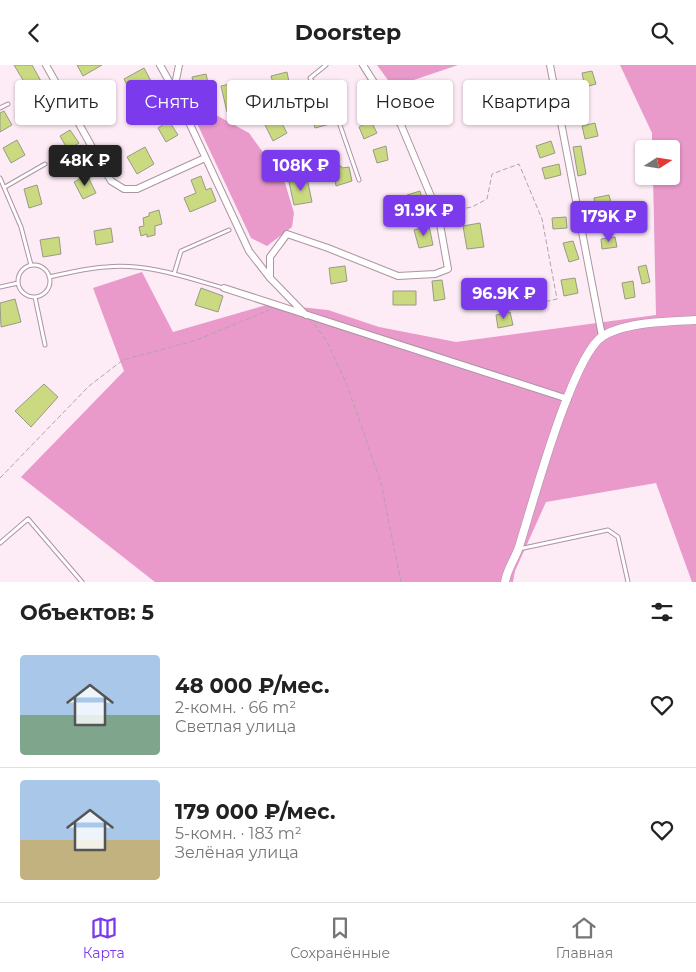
<!DOCTYPE html>
<html lang="ru">
<head>
<meta charset="utf-8">
<style>
	:root { --surface:#fff; --page:#f2f2f2; --text:#222; --muted:#767676; --line:#e0e0e0; --accent:#7c3aed }
	body { margin:0; font-family:Montserrat,sans-serif; background:var(--page); color:var(--text); height:100vh; display:flex; flex-direction:column; font-size:19px; white-space:nowrap }
	* { box-sizing:border-box; margin:0 }
	p { font-size:16px; color:var(--muted) }
	.icon { flex:none; width:28px; height:28px; fill:none; stroke:currentColor; stroke-width:2; stroke-linecap:round; stroke-linejoin:round }
	.map { position:relative; height:517px; overflow:hidden }
	.panel { display:flex; flex-direction:column; background:var(--surface); flex:1 }
	.panel>* { flex:none }
	.banner { position:absolute; left:15px; top:15px; width:666px; height:45px; display:flex; gap:10px }
	.needle { width:32px; rotate:78deg }
	.tools { position:absolute; left:635px; top:75px; display:grid; gap:10px }
	.tools a { display:grid; place-items:center; width:45px; height:45px; border-radius:5px; background:var(--surface); box-shadow:0 1px 4px #0004; font-size:25px }
	.price { position:absolute; translate:-50% -42px; padding:0 11px; border-radius:5px; background:var(--accent); color:#fff; font-size:16px; line-height:32px; filter:drop-shadow(0 1px 2px #0008) }
	.price::after { content:''; position:absolute; left:50%; top:30px; width:15px; height:11px; margin-left:-8px; background:inherit; clip-path:polygon(0 0,100% 0,50% 100%) }
	.price.active { background:#222; color:#fff }
	ul { padding:0; list-style:none }
	li { display:flex; align-items:center; gap:15px; height:125px; padding:0 20px }
	li+li { border-top:1px solid var(--line) }
	li span { display:grid; place-items:center; flex:none; width:140px; height:100px; border-radius:5px; color:#555 }
	li>.icon { margin-inline-start:auto }
	span .icon { width:60px; height:60px; fill:#fffc; stroke-width:1 }
	li b { font-size:21px }
	h2 { display:flex; justify-content:space-between; align-items:center; height:60px; padding:0 20px; font-size:21px }
	.tag { padding:0 18px; border-radius:5px; background:var(--surface); box-shadow:0 1px 4px #0004; font-size:18px; line-height:45px }
	.tag.active { background:var(--accent); color:#fff }
	header { display:flex; justify-content:space-between; align-items:center; height:65px; padding:0 20px; background:var(--surface); font-size:22px; font-weight:700 }
	.menu { display:flex; justify-content:space-around; align-items:center; height:70px; border-top:1px solid var(--line); background:var(--surface); font-size:14px; color:var(--muted) }
	.menu a { display:grid; justify-items:center; gap:2px }
	.menu .active { color:var(--accent) }
	.map>svg:first-child { display:block }
</style>
</head>
<body>
<header><svg class="icon" aria-label="back" viewBox="0 0 24 24"><path d="M15 5l-7 7 7 7"/></svg>Doorstep<svg class="icon" aria-label="search" viewBox="0 0 24 24"><circle cx="10" cy="10" r="6"/><path d="M15 15l6 6"/></svg></header>
<div class="map">
<svg width="696" height="517" viewBox="0 0 696 517">
	<rect width="100%" height="100%" fill="#fdebf5"/>
	<path fill="#e999ca" d="M377,0h81l-65,22z
		M620,0h76v517h-4l-36,-99 -110,19 -31,69 -2,11h-358l-134,-105 103,-106 -31,-83 49,-16 31,60 97,-28 58,6 51,17 77,15 200,-27 -3,-139h18v-27h-19v-16z
		M203,34l13,16 33,18 36,50 9,30 -2,14 -25,19 -16,-8 -65,-138z"/>
	<path fill="#cbd981" stroke="#979b86" d="M14,0h18l10,18 -13,7z
		M77,0h25l-19,11z
		M144,3l8,15 -20,11 -8,-15z
		M592,6l4,13 -11,3 -3,-14z
		M287,7l3,15 -15,3 -4,-14z
		M206,9l3,13 -14,3 -3,-13z
		M239,17l6,25 -18,5 -6,-26z
		M426,20l6,15 -18,7 -6,-15z
		M537,23l4,14 -16,5 -5,-14z
		M372,28l10,15 -12,8 -10,-15z
		M4,46l8,14 -12,7v-19z
		M326,47l4,12 -15,4 -3,-12z
		M278,51l9,17 -14,8 -9,-18z
		M169,56l9,14 -12,7 -8,-14z
		M371,56l6,12 -13,6 -5,-12z
		M595,58l3,13 -13,3 -3,-13z
		M70,65l9,13 -11,7 -8,-14z
		M17,75l8,15 -14,8 -8,-15z
		M551,76l4,12 -15,5 -4,-12z
		M386,81l2,14 -11,3 -4,-13z
		M581,81l5,28 -8,2 -5,-29z
		M145,82l9,17 -17,10 -10,-17z
		M559,99l2,11 -16,4 -3,-11z
		M341,101l1,2 7,-1 3,14 -16,5 -3,-19z
		M87,110l9,18 -13,6 -9,-17z
		M201,111l5,14 5,-2 5,13 -26,11 -6,-14 12,-5 -5,-13z
		M307,113l5,24 -18,3 -5,-23z
		M37,120l5,19 -13,4 -5,-19z
		M420,126l4,14 -13,4 -4,-14z
		M609,130l3,12 -16,3 -2,-12z
		M159,145l3,14 -7,2v9l-8,2v-3l-6,2 -2,-9 5,-1 -1,-8 6,-2v-3z
		M566,152l1,11 -14,1 -1,-11z
		M480,158l4,24 -17,2 -4,-23z
		M429,161l4,19 -14,3 -5,-18z
		M111,163l2,14 -17,3 -2,-14z
		M59,172l2,17 -18,3 -3,-17z
		M615,172l2,10 -15,2 -1,-10z
		M573,176l6,18 -10,3 -6,-19z
		M646,200l4,17 -8,2 -4,-17z
		M345,201l2,15 -16,3 -2,-16z
		M575,213l3,15 -14,3 -3,-16z
		M442,215l3,19 -11,2 -2,-20z
		M633,216l2,16 -10,2 -3,-16z
		M201,223l22,8 -5,16 -23,-7z
		M393,226h23v14h-23z
		M15,234l6,23 -20,5 -1,-24z
		M510,247l3,13 -15,3 -2,-13z
		M44,319l14,13 -27,30 -16,-16z"/>
	<g fill="none" stroke-linecap="round" stroke-linejoin="round">
		<g stroke="#ab95a1" stroke-width="5">
			<path id="service" d="M326,0l-16,13c7,11 15,18 23,27l26,75
				M0,43l8,-4
				M0,113l21,49 10,38
				M5,122l40,-23
				M18 216a16 16 0 1 1 32 0a16 16 0 1 1-32 0Z
				M174,209l7,-23 48,-21
				M49,212c19,-4 38,-9 57,-10 40,-4 79,10 117,21
				M0,222l18,-4
				M35,232l10,48
				M0,478l28,-24 54,63
				M519,484l89,-19 10,7 10,45"/>
		</g>
		<g stroke="#ab95a1" stroke-width="8">
			<path id="minor" d="M46,0l65,116 13,8h13l68,-31
				M160,0l14,25
				M179,0l-5,25 75,161 21,27 36,37
				M550,0l52,271
				M270,213v-21l17,-23 41,14 70,28 37,-2 13,-5 -10,-56 -37,-88 -38,-60
				M224,223l344,111"/>
		</g>
		<g stroke="#ab95a1" stroke-width="9">
			<path id="tertiary" d="M505,517c2,-13 10,-23 14,-35 13,-41 53,-192 84,-211 22,-14 67,-15 93,-16"/>
		</g>
		<path stroke="#b2a3ac" stroke-width="1" stroke-dasharray="5 2.5" stroke-linecap="butt" d="M444,147l28,-5 15,-8 5,-25 27,-10 23,55 15,80 -13,3
			M314,259l12,16 21,45 34,98 20,99
			M0,413l89,-92 34,-26 74,-20 72,-30"/>
		<use href="#service" stroke="#fff" stroke-width="3"/>
		<use href="#minor" stroke="#fff" stroke-width="6"/>
		<use href="#tertiary" stroke="#fff" stroke-width="8"/>
	</g>
</svg>
<div class="tools">
<a><svg class="needle" viewBox="-14 -14 28 28"><path d="M0-13l5 13h-10z" fill="#e53935"/><path d="M0 13l5-13h-10z" fill="#767676"/></svg></a>
</div>
<b class="price active" style="left:85px;top:122px">48K ₽</b>
<b class="price" style="left:301px;top:127px">108K ₽</b>
<b class="price" style="left:424px;top:172px">91.9K ₽</b>
<b class="price" style="left:609px;top:178px">179K ₽</b>
<b class="price" style="left:504px;top:255px">96.9K ₽</b>
<div class="banner">
<a class="tag">Купить</a>
<a class="tag active">Снять</a>
<a class="tag">Фильтры</a>
<a class="tag">Новое</a>
<a class="tag">Квартира</a>
</div>
</div>
<section class="panel">
<h2>Объектов: 5<svg class="icon" aria-label="filters" viewBox="0 0 24 24"><path d="M4 7h16M4 17h16"/><circle cx="9" cy="7" r="2"/><circle cx="15" cy="17" r="2"/></svg></h2>
<ul>
<li><span style="background:linear-gradient(#a9c7e8 60%,#7fa58c 0)"><svg class="icon" aria-label="home" viewBox="0 0 24 24"><path d="M3 11l9-7 9 7M6 9v11h12V9"/></svg></span><div><b>48 000 ₽/мес.</b><p>2-комн. · 66 m²</p><p>Светлая улица</p></div><svg class="icon" aria-label="heart" viewBox="0 0 24 24"><path d="M12 20l-8-8c-3-5 5-10 8-4 3-6 11-1 8 4z"/></svg></li>
<li><span style="background:linear-gradient(#a9c7e8 60%,#c2b280 0)"><svg class="icon" aria-label="home" viewBox="0 0 24 24"><path d="M3 11l9-7 9 7M6 9v11h12V9"/></svg></span><div><b>179 000 ₽/мес.</b><p>5-комн. · 183 m²</p><p>Зелёная улица</p></div><svg class="icon" aria-label="heart" viewBox="0 0 24 24"><path d="M12 20l-8-8c-3-5 5-10 8-4 3-6 11-1 8 4z"/></svg></li>
</ul>
</section>
<nav class="menu">
<a class="active"><svg class="icon" aria-label="map" viewBox="0 0 24 24"><path d="M3 6l6-2 6 2 6-2v14l-6 2-6-2-6 2zM9 4v14M15 6v14"/></svg>Карта</a>
<a><svg class="icon" aria-label="saved" viewBox="0 0 24 24"><path d="M7 4h10v16l-5-4-5 4z"/></svg>Сохранённые</a>
<a><svg class="icon" aria-label="home" viewBox="0 0 24 24"><path d="M3 11l9-7 9 7M6 9v11h12V9"/></svg>Главная</a>
</nav>
</body>
</html>
